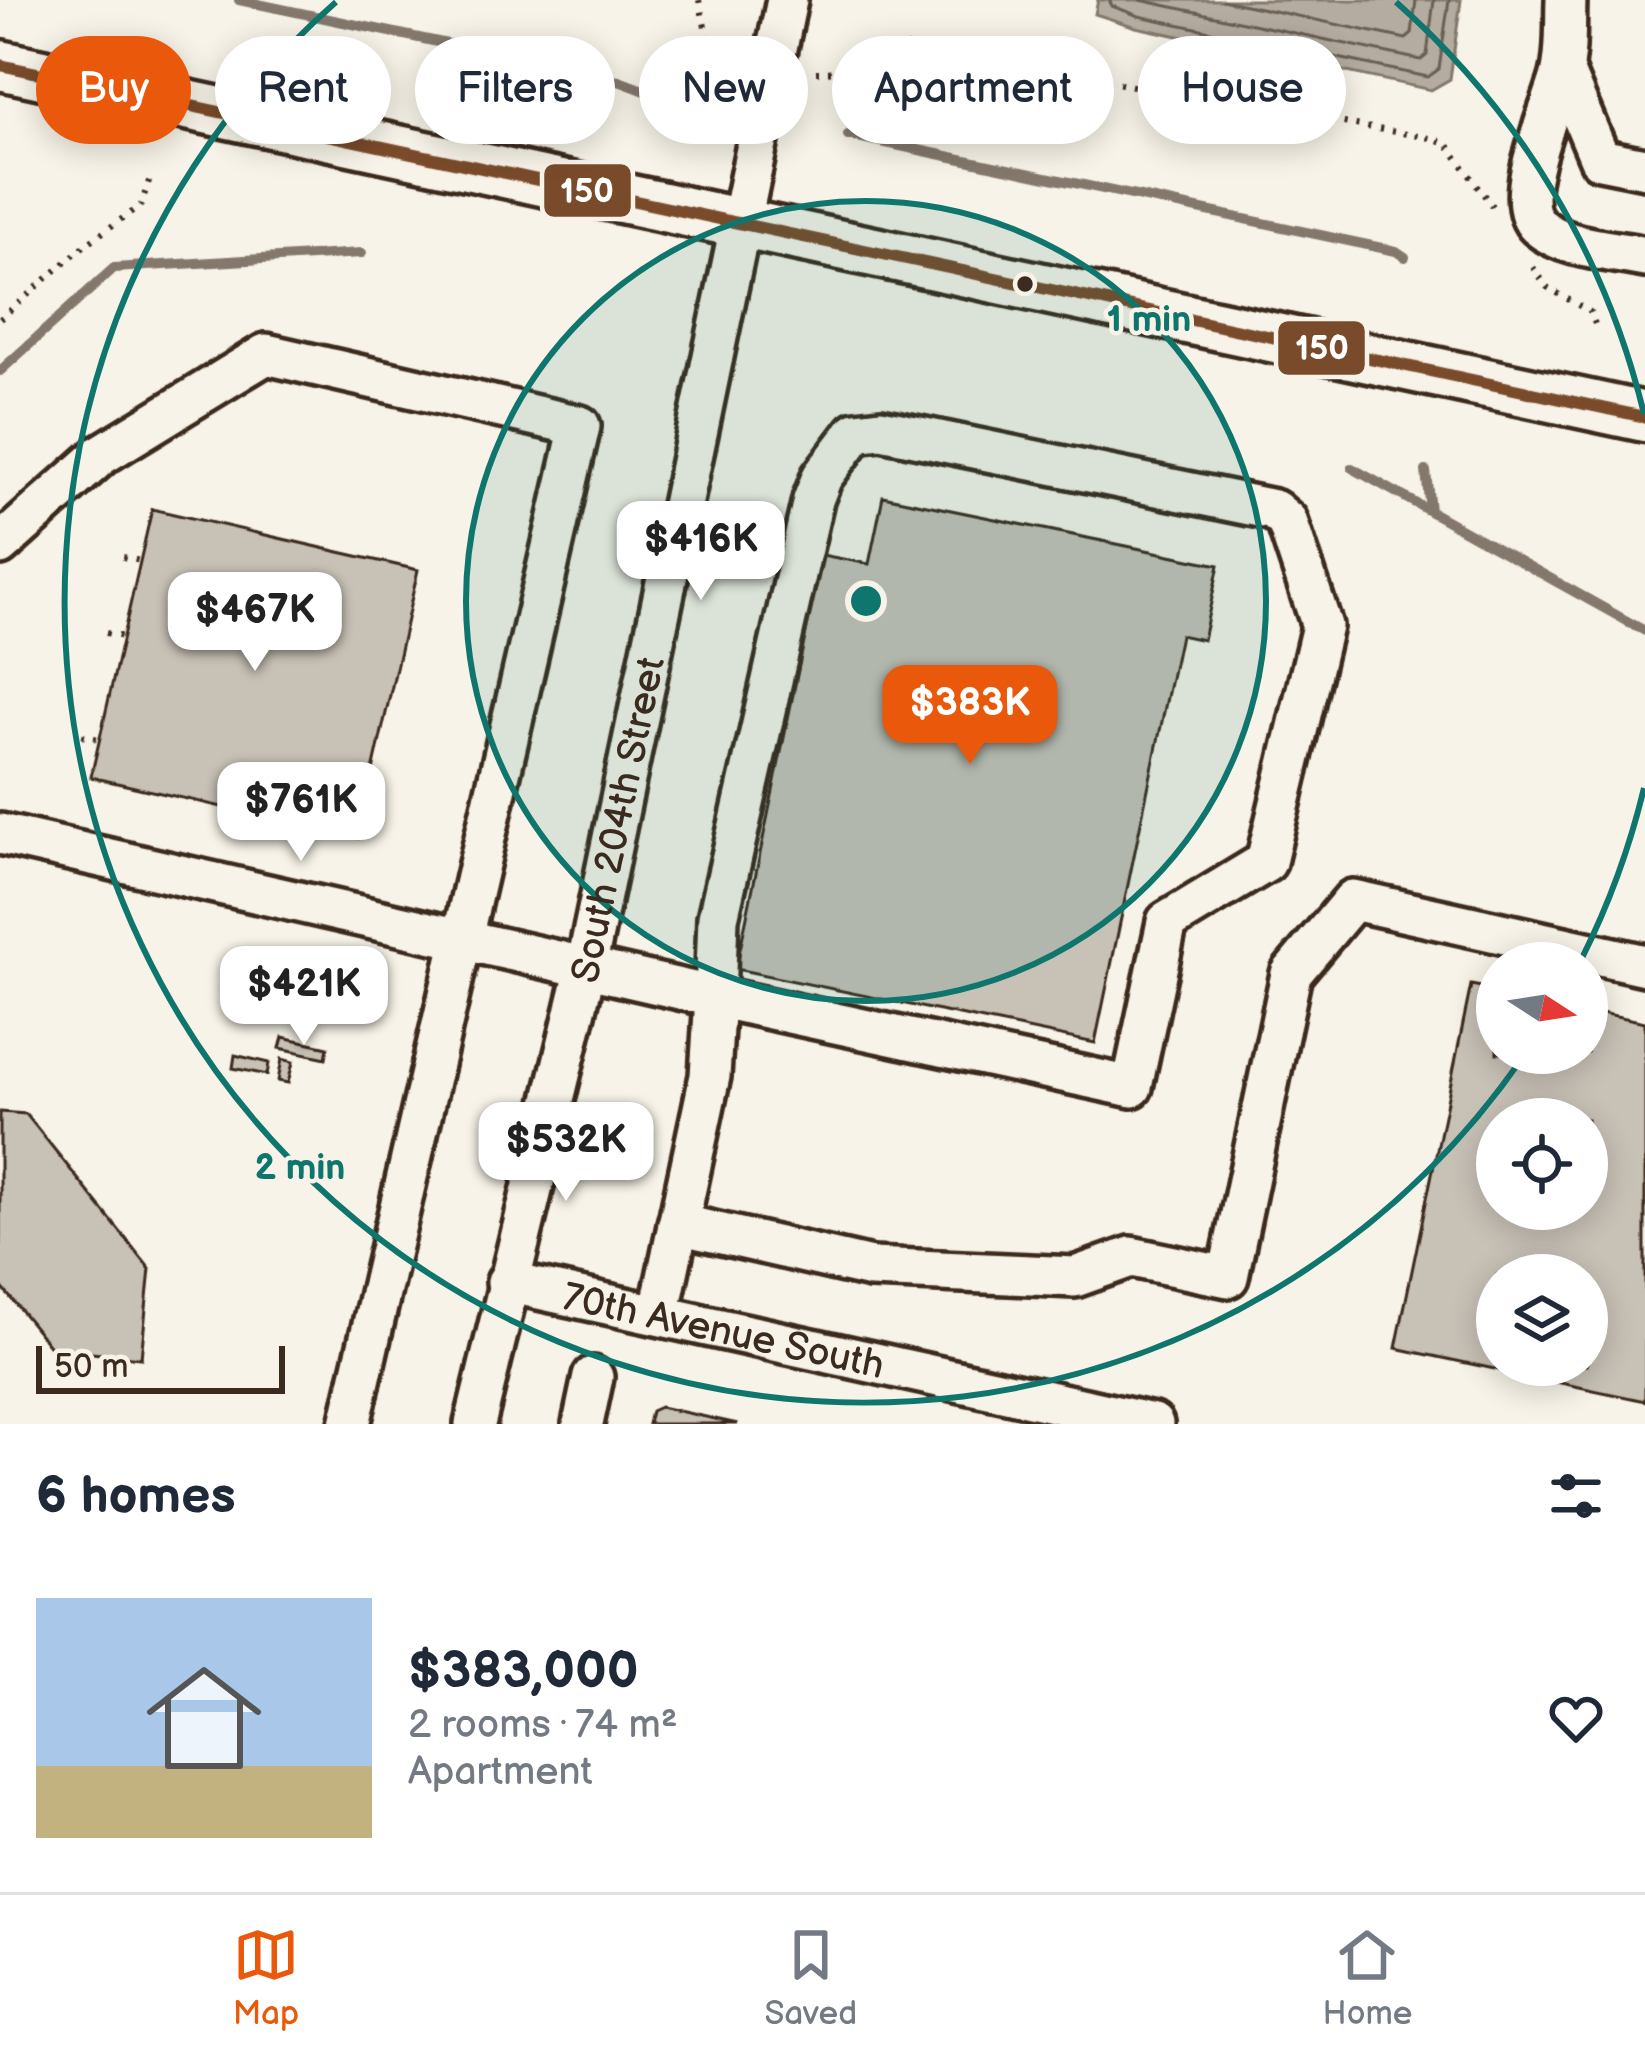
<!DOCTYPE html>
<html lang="en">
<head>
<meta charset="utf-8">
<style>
	:root { --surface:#fff; --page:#f2f2f3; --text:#1f2937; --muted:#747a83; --line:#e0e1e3; --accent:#ea580c }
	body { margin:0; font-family:"Balsamiq Sans",sans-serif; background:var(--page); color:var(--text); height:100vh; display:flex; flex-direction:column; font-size:45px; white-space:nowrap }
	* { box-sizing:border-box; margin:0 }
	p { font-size:39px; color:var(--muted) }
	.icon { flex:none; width:66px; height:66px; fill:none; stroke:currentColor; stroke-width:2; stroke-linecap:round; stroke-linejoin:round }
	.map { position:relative; height:1424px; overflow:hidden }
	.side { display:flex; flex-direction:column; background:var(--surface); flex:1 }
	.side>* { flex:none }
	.banner { position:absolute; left:36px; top:36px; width:1575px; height:108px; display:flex; gap:24px }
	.needle { width:78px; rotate:102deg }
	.fabs { position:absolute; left:1476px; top:942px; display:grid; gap:24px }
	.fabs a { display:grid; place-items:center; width:132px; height:132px; border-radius:50%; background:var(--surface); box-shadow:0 6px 30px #0003; font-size:60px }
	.scale { position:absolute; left:36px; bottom:30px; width:249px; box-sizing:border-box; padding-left:12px; border:6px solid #3b2a1e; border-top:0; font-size:33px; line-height:42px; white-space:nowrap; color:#3b2a1e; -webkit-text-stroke:9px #f7f3e8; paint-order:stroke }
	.price { position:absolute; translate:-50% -102px; padding:0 27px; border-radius:24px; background:#fff; color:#222; font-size:39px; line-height:78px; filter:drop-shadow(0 3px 6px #0008) }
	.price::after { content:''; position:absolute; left:50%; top:72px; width:36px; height:27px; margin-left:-18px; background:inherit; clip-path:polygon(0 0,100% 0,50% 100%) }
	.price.on { background:var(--accent); color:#fff }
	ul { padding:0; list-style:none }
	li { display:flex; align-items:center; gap:36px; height:300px; padding:0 36px }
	li span { display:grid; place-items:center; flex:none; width:336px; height:240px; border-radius:0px; color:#555 }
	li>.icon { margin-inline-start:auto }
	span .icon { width:144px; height:144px; fill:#fffc; stroke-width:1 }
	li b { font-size:51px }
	h2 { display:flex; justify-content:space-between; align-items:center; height:144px; padding:0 36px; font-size:51px }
	.tag { padding:0 42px; border-radius:54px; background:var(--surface); box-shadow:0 6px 30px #0003; font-size:42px; line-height:108px }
	.tag.on { background:var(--accent); color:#fff }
	.tabs { display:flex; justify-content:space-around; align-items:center; height:168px; border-top:3px solid var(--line); background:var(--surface); font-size:33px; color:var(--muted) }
	.tabs a { display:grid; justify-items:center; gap:6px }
	.tabs .on { color:var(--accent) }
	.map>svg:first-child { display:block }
</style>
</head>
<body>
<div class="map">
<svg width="1645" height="1424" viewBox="0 0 1645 1424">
	<rect width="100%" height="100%" fill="#f7f3e8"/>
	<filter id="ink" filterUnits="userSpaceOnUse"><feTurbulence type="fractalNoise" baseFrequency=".00833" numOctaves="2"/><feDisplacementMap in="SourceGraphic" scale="24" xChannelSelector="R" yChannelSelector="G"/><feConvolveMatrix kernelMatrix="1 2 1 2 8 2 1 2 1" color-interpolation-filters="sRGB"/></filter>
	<g filter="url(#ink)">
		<path fill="#b4aca0" stroke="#84786c" stroke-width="3" d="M1098,0h363l-11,79 -19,11 -295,-63 -41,-13z"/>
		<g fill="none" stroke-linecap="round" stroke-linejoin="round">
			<path stroke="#6b5e52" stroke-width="3" d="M1109,0l3,6 27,10 289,61 11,-8 10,-69
				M1140,0l281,60 6,-5 7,-55
				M1222,0l184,39 6,-5 4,-34"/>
			<path stroke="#84786c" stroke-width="10" d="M239,0l213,45 53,20 114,16 40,15
				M848,135l548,116 9,6
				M0,371l114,-103 248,-15
				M1352,468l293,163
				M1426,471l4,40"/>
		</g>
		<path fill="#c8c1b6" stroke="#3b2a1e" stroke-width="3" fill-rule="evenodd" d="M883,496l336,69 -16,75 -23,-5 -85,408 -359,-74 86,-414 47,9z
			M152,509l266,61 -60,268 -267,-61z
			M1471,985l26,5v63h90v-43l58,12v379l-249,-53zM1497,1119h90v90h-90zM1497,1275h90v90h-90z
			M283,1037l45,10 -2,11 -46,-10z
			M235,1055l34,8 -2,12 -34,-7z
			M282,1059l11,3 -5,21 -10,-2z
			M0,1112l26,2 124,155 -9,89 -89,-9 -52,-64z
			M660,1407l78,17h-90l3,-13z"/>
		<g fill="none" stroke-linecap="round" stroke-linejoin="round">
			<g stroke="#3b2a1e" stroke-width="48">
				<g id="minor">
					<path d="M1566,0c-1,24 1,51 -5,75 -8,32 -52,124 -23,151 26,23 74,24 107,31"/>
					<path d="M1563,70l37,89 45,9"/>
					<path d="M0,545l101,-90 165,-101 314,72 -230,998"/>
					<path d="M0,834l715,163 3,-79 95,-418 9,-23 34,-45 25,-3 393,81 13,11 35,105 -56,236 -99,60 -35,165 -417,-90 -5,79 -51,239"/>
					<path d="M678,1224l193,44 204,9 56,-20 97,20 63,-303 62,-74 292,65"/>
					<path id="s1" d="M507,1282l646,142"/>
					<path id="s2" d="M475,1424l111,-456 201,-968"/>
					<path d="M583,1424l10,-47"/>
				</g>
			</g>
			<g stroke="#3b2a1e" stroke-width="57">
				<path id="major" d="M0,65l1645,352"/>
			</g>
			<path stroke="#3b2a1e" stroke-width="6" stroke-dasharray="3 9" stroke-linecap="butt" d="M699,0l14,62 19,15
				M816,72l36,-1 53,-25 530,93 12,5 45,62
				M1533,267l14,20 43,25 8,19
				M0,319l84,-73 57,-41 10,-30
				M123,557l17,4
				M106,633l17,4
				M82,736l18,3"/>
			<use href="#minor" stroke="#f7f3e8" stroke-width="39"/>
			<use href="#major" stroke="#f7f3e8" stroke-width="48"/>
			<g stroke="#f7f3e8" stroke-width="21">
				<path id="bus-1" d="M0,65l1645,352"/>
			</g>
			<use href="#bus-1" stroke="#7a4b2a" stroke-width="12"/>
		</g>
	</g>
	<circle cx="866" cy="601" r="400" fill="#0f766e" fill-opacity=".12"/>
	<g fill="none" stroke="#0f766e" stroke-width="6">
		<circle cx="866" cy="601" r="400"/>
		<path d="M1644 788A800 800 0 0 1 1582 958M1525 1054A800 800 0 1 1 336 2M1396 2A800 800 0 0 1 1644 414"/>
	</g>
	<circle fill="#3b2a1e" stroke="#f7f3e8" stroke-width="4.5" cx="1025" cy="284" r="10"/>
	<g text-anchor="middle" stroke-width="9" stroke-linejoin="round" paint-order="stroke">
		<g font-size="39" fill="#3b2a1e" stroke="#f7f3e8">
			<text dy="14" stroke="none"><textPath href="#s2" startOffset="621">South 204th Street</textPath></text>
			<text dy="14" stroke="none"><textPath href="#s1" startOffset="222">70th Avenue South</textPath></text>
		</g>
	</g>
	<circle cx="866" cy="601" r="18" fill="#0f766e" stroke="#f7f3e8" stroke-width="6"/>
	<g font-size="36" text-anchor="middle" font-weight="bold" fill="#0f766e" stroke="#f7f3e8" stroke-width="9" stroke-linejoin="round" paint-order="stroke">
		<text x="1149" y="331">1 min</text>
		<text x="300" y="1179">2 min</text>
	</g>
	<g stroke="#f7f3e8" stroke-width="4.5">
		<rect x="542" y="162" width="91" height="57" rx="12" fill="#7a4b2a"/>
		<rect x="1276" y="319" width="91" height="58" rx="12" fill="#7a4b2a"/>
	</g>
	<g font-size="33" text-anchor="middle" font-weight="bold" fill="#fff">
		<text x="587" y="202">150</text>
		<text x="1322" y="359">150</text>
	</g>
</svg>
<div class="fabs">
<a><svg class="needle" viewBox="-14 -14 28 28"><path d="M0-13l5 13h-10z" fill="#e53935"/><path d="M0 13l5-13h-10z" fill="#747a83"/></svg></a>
<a><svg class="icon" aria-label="locate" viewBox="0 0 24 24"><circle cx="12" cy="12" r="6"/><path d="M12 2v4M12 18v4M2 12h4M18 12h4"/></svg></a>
<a><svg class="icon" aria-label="layers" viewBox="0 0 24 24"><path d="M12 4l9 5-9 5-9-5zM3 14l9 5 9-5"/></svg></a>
</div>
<div class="scale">50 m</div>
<b class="price" style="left:701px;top:603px">$416K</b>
<b class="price" style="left:255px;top:674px">$467K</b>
<b class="price on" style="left:970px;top:767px">$383K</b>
<b class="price" style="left:301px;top:864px">$761K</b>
<b class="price" style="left:304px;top:1048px">$421K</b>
<b class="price" style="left:566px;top:1204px">$532K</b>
<div class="banner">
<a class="tag on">Buy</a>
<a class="tag">Rent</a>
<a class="tag">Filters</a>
<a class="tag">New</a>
<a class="tag">Apartment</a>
<a class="tag">House</a>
</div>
</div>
<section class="side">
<h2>6 homes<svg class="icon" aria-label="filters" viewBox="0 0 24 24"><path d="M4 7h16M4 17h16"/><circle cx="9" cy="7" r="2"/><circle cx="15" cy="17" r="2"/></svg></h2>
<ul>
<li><span style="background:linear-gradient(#a9c7e8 70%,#c2b280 0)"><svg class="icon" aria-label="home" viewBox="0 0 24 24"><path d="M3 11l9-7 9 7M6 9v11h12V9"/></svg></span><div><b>$383,000</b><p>2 rooms · 74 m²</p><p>Apartment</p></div><svg class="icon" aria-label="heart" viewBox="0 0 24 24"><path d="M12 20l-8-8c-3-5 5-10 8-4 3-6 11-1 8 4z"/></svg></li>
</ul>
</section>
<nav class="tabs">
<a class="on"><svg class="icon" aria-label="map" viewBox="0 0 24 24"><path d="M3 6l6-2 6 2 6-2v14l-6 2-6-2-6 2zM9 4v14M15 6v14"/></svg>Map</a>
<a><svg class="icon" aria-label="saved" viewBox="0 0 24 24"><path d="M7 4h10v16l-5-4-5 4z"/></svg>Saved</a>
<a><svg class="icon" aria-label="home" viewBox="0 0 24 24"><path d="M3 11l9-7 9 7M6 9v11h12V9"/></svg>Home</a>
</nav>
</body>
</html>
